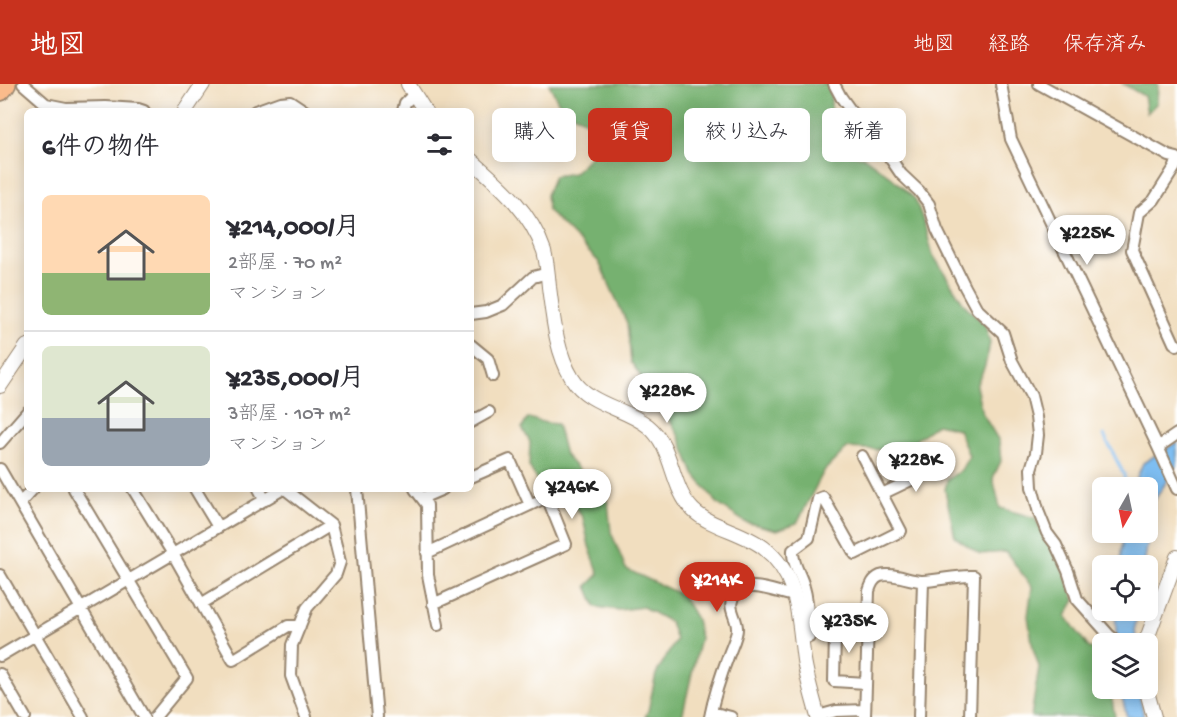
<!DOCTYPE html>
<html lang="ja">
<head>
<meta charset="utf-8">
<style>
	:root { --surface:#fff; --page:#f7f7f7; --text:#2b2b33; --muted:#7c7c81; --line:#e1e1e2; --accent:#c8321e }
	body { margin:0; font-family:"Gochi Hand","Klee One",sans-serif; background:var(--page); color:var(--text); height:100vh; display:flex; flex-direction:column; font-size:22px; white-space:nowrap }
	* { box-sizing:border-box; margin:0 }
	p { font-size:20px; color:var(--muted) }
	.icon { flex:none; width:33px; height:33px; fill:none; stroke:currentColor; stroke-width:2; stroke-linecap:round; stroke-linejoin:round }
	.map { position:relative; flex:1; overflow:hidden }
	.panel { position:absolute; left:24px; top:24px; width:450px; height:384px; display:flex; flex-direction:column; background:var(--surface); border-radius:9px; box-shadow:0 3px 15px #0003 }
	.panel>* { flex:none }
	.banner { position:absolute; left:492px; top:24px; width:570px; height:54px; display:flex; gap:12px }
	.needle { width:39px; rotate:189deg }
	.tools { position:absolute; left:1092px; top:393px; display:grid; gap:12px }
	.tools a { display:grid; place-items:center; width:66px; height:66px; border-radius:9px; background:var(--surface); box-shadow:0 3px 15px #0003; font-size:30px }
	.price { position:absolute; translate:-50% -51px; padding:0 14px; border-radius:21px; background:#fff; color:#222; font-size:20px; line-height:39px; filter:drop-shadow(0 2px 3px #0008) }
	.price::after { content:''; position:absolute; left:50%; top:36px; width:18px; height:14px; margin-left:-9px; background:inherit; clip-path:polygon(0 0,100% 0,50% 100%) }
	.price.current { background:var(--accent); color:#fff }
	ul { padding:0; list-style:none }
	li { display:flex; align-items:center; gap:18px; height:150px; padding:0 18px }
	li+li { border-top:2px solid var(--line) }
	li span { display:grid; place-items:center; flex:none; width:168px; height:120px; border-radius:9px; color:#555 }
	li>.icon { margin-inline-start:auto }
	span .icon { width:72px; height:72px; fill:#fffc; stroke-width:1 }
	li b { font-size:26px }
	h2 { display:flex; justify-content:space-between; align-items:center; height:72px; padding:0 18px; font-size:26px }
	.pill { padding:0 21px; border-radius:9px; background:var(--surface); box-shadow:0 3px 15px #0003; font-size:21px; line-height:54px }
	.pill.current { background:var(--accent); color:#fff }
	header { display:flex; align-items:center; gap:36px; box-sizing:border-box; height:84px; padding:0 30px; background:var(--accent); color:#fff }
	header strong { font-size:28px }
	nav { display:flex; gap:33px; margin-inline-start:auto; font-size:21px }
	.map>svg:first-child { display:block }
</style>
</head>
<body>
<header>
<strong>地図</strong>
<nav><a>地図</a><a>経路</a><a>保存済み</a></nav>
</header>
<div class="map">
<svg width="1177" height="633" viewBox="0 0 1177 633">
	<rect width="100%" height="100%" fill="#fff"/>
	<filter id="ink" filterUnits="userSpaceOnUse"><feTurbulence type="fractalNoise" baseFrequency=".0167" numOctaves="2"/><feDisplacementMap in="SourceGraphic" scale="12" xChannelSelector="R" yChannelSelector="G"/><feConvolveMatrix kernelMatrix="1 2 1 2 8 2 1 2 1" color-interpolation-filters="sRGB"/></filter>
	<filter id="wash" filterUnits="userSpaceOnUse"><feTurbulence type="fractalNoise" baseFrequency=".008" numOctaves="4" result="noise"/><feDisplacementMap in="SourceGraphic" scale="24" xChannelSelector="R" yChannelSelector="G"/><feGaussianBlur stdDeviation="1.35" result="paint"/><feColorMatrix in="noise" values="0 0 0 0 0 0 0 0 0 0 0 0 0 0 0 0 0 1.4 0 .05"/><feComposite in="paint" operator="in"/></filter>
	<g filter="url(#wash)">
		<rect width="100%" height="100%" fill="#f1debf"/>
		<path fill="#76b170" stroke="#586e47" stroke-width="1.5" d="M549,0h279c7,19 1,35 -4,54l15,14 25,5 26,19 25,23 9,24 9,32 31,49 21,21 5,18 -5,23 -9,20 6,27 17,28 2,20 -8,17 7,30 35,10 7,14 15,21 18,47 -9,16 23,32 13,2v38l8,1 5,28h-84l8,-50 -6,-19 -5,-32 4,-29 -26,-35 -26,2 -25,-17 -10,-47 2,-10 14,-10 8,-14 -11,-27 -21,-5 -23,17 -29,9 -38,-2 -23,23 -27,52 -20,7 -32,-8 -27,-18 -24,-30 -15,-38 -17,-28 -31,-46 -4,-39 -28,-61 -51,-51 -2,-16 8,-19 20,-3 23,-24 -6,-25 -30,-17z
			M1123,0h35l-1,19 -10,10 -3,-17z
			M528,334l18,5 11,1 8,31 43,47 3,30 15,37 56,26 14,24 4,19 -18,79h-37l3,-6 8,-37 20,-34 -6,-18 -27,-15 -24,3 -23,-3 -9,-21 12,-12 -10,-28 -6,-28 -20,-28 -22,-3 -12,-21 1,-24 -8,-14z"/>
		<path fill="#7ebef2" stroke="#5c7488" stroke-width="1.5" d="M1177,358v23l-23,36 -10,64 -24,1 3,-33 25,-1v-44l-15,-1 10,-24z
			M1115,527h22l-2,16 1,16h-19z
			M1120,605h18l6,28h-17z"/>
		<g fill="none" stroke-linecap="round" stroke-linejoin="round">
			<path stroke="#7ebef2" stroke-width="3" d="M1104,351l20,40 1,13"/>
		</g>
	</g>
	<g filter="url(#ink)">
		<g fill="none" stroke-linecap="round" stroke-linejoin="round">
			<g stroke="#96846e" stroke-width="14">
				<path id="minor" d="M23,0l23,20 20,4 40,-1 32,2 6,2
					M834,0l7,13 23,32 22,23 15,22 18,17 10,13 8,26 28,57 12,22 26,24 9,28 19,35 5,21 2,18 -2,18 -5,16 1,18 7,26 8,20 9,12 12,26 9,28 32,36 6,5 7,4
					M1001,0l10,55 147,308 19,42
					M1039,0l130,72 8,2
					M255,27l25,-9 10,-1 15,10
					M403,27l2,-8 9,-9
					M1177,76l-2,7 -21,33 -15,13 -7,37 42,93 3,2
					M471,230l15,-2 17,-7 30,-28 15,-4
					M471,261l17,14 5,17
					M471,338l18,-10
					M0,359l27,-31
					M1158,363l19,-13
					M0,385l144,248
					M471,393l39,-17 20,45
					M74,405l113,189 -32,39
					M133,405l40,65 60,106 55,-34h12
					M195,405l23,38
					M259,405l6,11
					M285,405l46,36 9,37 -4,12 -29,34 -15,37 -1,31 15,41
					M357,405l20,228
					M415,405l12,16 1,70 10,50
					M882,410l56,-27
					M422,414l21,-9
					M20,419l13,-14
					M427,469l120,-56 19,47 -133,60
					M0,491l83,142
					M201,520l130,-79
					M802,556l7,-3c-1,-16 0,-34 -5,-50 -3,-13 -12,-23 -11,-37l16,-12 9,-39 5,-2 32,57 46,-23 -39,-75
					M0,572l283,-167
					M0,590l25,43
					M866,599l-32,-2 1,-47 9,-8 24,1
					M711,628l20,5
					M818,632l18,-5 29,-1
					M710,633c4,-21 11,-42 19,-63 2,-6 9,-20 8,-26 0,-12 -13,-23 0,-35 15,-14 41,1 58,3
					M865,633l4,-126c2,-6 4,-12 11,-15 13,-4 29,5 42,5 17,0 33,-6 52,-5l-4,141
					M919,633l4,-136"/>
			</g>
			<g stroke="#96846e" stroke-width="16">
				<path id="tertiary" d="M408,0l17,27
					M185,27l18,-27
					M471,76c30,26 60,52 73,91 3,11 4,24 5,36 4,30 7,65 23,91 16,27 54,30 76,48 26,21 22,61 45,84 17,17 51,22 71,38 36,28 34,71 40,112 3,19 9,38 14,57
					M0,302l27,-40
					M1145,560l32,-87
					M1146,604l8,29"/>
			</g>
			<g stroke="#96846e" stroke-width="24">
				<path id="motorway" d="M0,6l5,-6"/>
			</g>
			<use href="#minor" stroke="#fff" stroke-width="10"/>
			<use href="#tertiary" stroke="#fff" stroke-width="14"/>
			<use href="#motorway" stroke="#fabb8b" stroke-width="21"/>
		</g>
	</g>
</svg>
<div class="tools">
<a><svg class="needle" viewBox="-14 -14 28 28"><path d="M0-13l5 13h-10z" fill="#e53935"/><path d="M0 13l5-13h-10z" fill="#7c7c81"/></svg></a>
<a><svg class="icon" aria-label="locate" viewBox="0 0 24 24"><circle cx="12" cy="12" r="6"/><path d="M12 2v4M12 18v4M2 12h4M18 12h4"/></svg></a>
<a><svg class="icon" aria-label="layers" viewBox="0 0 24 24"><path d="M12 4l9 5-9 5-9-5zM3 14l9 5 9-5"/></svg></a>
</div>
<b class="price" style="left:1087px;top:182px">¥225K</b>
<b class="price" style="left:667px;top:340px">¥228K</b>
<b class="price" style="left:916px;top:409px">¥228K</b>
<b class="price" style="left:572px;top:436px">¥246K</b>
<b class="price current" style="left:717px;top:529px">¥214K</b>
<b class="price" style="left:849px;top:570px">¥235K</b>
<div class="banner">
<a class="pill">購入</a>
<a class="pill current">賃貸</a>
<a class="pill">絞り込み</a>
<a class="pill">新着</a>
</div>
<section class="panel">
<h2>6件の物件<svg class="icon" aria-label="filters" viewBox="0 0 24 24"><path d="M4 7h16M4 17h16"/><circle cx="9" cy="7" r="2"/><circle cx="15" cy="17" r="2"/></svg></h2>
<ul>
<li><span style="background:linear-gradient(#ffd9b3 65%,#8fb573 0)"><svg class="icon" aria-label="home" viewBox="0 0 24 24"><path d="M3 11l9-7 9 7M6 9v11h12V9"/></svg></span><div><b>¥214,000/月</b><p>2部屋 · 70 m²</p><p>マンション</p></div></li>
<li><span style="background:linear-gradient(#dfe7d0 60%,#9aa5b1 0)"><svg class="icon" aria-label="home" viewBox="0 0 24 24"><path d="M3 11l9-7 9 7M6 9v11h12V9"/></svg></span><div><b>¥235,000/月</b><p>3部屋 · 107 m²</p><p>マンション</p></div></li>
</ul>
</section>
</div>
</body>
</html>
